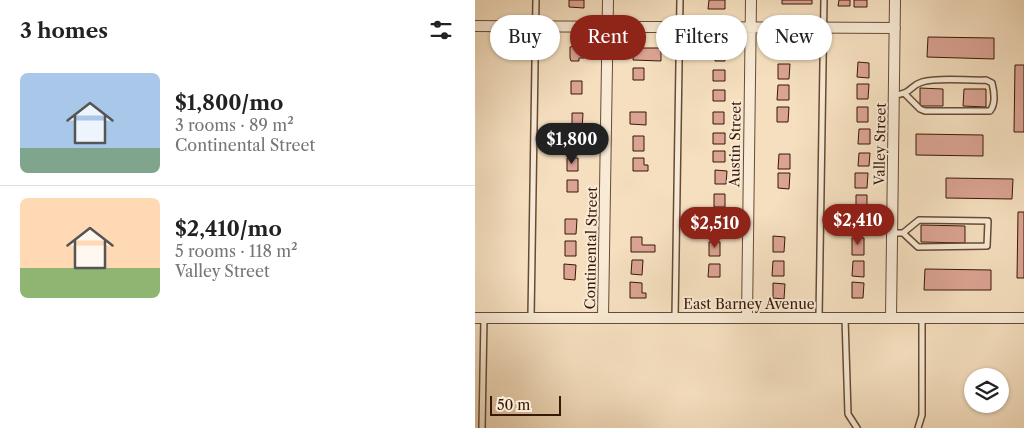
<!DOCTYPE html>
<html lang="en">
<head>
<meta charset="utf-8">
<style>
	:root { --surface:#fff; --page:#f6f6f6; --text:#222; --muted:#767676; --line:#e0e0e0; --accent:#8f2418 }
	body { margin:0; font-family:"Libre Caslon Text",serif; background:var(--page); color:var(--text); height:100vh; display:flex; flex-direction:column; font-size:19px; white-space:nowrap }
	* { box-sizing:border-box; margin:0 }
	p { font-size:16px; color:var(--muted) }
	.icon { flex:none; width:28px; height:28px; fill:none; stroke:currentColor; stroke-width:2; stroke-linecap:round; stroke-linejoin:round }
	.map { position:relative; flex:1; overflow:hidden }
	.details { display:flex; flex-direction:column; background:var(--surface); width:475px }
	.details>* { flex:none }
	.top-card { position:absolute; left:15px; top:15px; width:459px; height:45px; display:flex; gap:10px }
	.buttons { position:absolute; left:489px; top:368px; display:grid; gap:10px }
	.buttons a { display:grid; place-items:center; width:45px; height:45px; border-radius:50%; background:var(--surface); box-shadow:0 1px 4px #0004; font-size:25px }
	.scale { position:absolute; left:15px; bottom:12px; width:71px; box-sizing:border-box; padding-left:5px; border:2px solid #381806; border-top:0; font-size:14px; line-height:18px; white-space:nowrap; color:#381806; -webkit-text-stroke:4px #f8ead5; paint-order:stroke }
	.price { position:absolute; translate:-50% -42px; padding:0 11px; border-radius:18px; background:var(--accent); color:#fff; font-size:16px; line-height:32px; filter:drop-shadow(0 1px 2px #0008) }
	.price::after { content:''; position:absolute; left:50%; top:30px; width:15px; height:11px; margin-left:-8px; background:inherit; clip-path:polygon(0 0,100% 0,50% 100%) }
	.price.on { background:#222; color:#fff }
	ul { padding:0; list-style:none }
	li { display:flex; align-items:center; gap:15px; height:125px; padding:0 20px }
	li+li { border-top:1px solid var(--line) }
	li span { display:grid; place-items:center; flex:none; width:140px; height:100px; border-radius:8px; color:#555 }
	li>.icon { margin-inline-start:auto }
	span .icon { width:60px; height:60px; fill:#fffc; stroke-width:1 }
	li b { font-size:21px }
	h2 { display:flex; justify-content:space-between; align-items:center; height:60px; padding:0 20px; font-size:21px }
	.pill { padding:0 18px; border-radius:22px; background:var(--surface); box-shadow:0 1px 4px #0004; font-size:18px; line-height:45px }
	.pill.on { background:var(--accent); color:#fff }
	main { display:flex; flex:1; min-height:0 }
	.map>svg:first-child { display:block }
</style>
</head>
<body>
<main>
<section class="details">
<h2>3 homes<svg class="icon" aria-label="filters" viewBox="0 0 24 24"><path d="M4 7h16M4 17h16"/><circle cx="9" cy="7" r="2"/><circle cx="15" cy="17" r="2"/></svg></h2>
<ul>
<li><span style="background:linear-gradient(#a9c7e8 75%,#7fa58c 0)"><svg class="icon" aria-label="home" viewBox="0 0 24 24"><path d="M3 11l9-7 9 7M6 9v11h12V9"/></svg></span><div><b>$1,800/mo</b><p>3 rooms · 89 m²</p><p>Continental Street</p></div></li>
<li><span style="background:linear-gradient(#ffd9b3 70%,#8fb573 0)"><svg class="icon" aria-label="home" viewBox="0 0 24 24"><path d="M3 11l9-7 9 7M6 9v11h12V9"/></svg></span><div><b>$2,410/mo</b><p>5 rooms · 118 m²</p><p>Valley Street</p></div></li>
</ul>
</section>
<div class="map">
<svg width="549" height="428" viewBox="0 0 549 428">
	<rect width="100%" height="100%" fill="#f5dfbf"/>
	<filter id="stains"><feTurbulence type="fractalNoise" baseFrequency=".004" numOctaves="4"/><feColorMatrix values="0 0 0 0 .2 0 0 0 0 .09 0 0 0 0 .02 0 0 0 .5 -.17"/></filter>
	<radialGradient id="worn" r=".72"><stop offset=".6" stop-color="#630" stop-opacity="0"/><stop offset="1" stop-color="#630" stop-opacity=".3"/></radialGradient>
	<path fill="#dba393" stroke="#381806" d="M94,0h15v8l-15,-1z
		M234,0h16v9h-17z
		M307,0h30v4h-30z
		M364,0h11v6h-12z
		M379,0h13v7h-13z
		M453,37l66,1v21l-67,-2z
		M99,46l10,2v10h-5v3h-8l-1,-3v-11z
		M159,48h27v13l-28,-1z
		M233,48h17v13h-10v-7h-7z
		M383,62l11,1v15l-12,-1z
		M303,64h12l-1,15h-11z
		M540,65h9v67h-10z
		M158,68h11v12h-11z
		M238,70h12v11h-12z
		M96,81h11v13h-11z
		M382,84h12l-1,15h-11z
		M303,85h11v15h-12z
		M445,88l23,1v17h-23z
		M489,89h22v18l-23,-1z
		M238,90h12v11h-12z
		M302,107h12l-1,15h-11z
		M382,107h11v15h-11z
		M155,112h16v13l-16,-1z
		M238,112h11v12h-11z
		M97,113h11l-1,18 -10,-1z
		M384,129h11v15h-12z
		M238,133h12v11h-12z
		M441,134l67,1v21l-67,-1z
		M158,136h11v15h-11z
		M238,151h12v11h-12z
		M384,153h11l-1,13h-11z
		M304,154h11v15h-12z
		M92,158h11v13h-11z
		M158,158h11v7h4v6h-15z
		M240,170l12,1 -1,13h-11z
		M303,173h12l-1,16 -11,-1z
		M380,173h13l-1,15h-12z
		M471,178l67,1 -1,20 -66,-1z
		M92,180h11v12h-11z
		M239,194h11v13h-11z
		M381,195h11v15h-11z
		M543,212h6v66h-7z
		M90,219h12l-1,15h-11z
		M380,220h12l-1,15h-11z
		M446,225l44,1v17l-44,-1z
		M298,236l12,1 -1,15h-11z
		M156,237h11v8h13v7h-24z
		M377,238h12v17h-12z
		M90,241h11v15h-11z
		M234,242h11v14h-11z
		M157,260h11l-1,15 -11,-1z
		M298,261h11v15h-12z
		M378,261h11v16l-12,-1z
		M89,264l12,1 -1,15 -11,-1z
		M234,264h11v13h-12z
		M450,269l66,1v20h-67z
		M155,282l12,1v10h4v5h-16z
		M377,282l12,1 -1,15h-11z
		M298,283l12,1 -1,15 -11,-1z"/>
	<g fill="none" stroke-linecap="round" stroke-linejoin="round">
		<g stroke="#674a34" stroke-width="8">
			<path id="service" d="M419,95c18,-1 15,-9 28,-13 17,-5 46,-1 64,-2l6,3c2,8 4,21 -2,28h-65l-5,-2 -15,-15
				M417,233h11l16,-13 69,1 -1,25 -69,1 -15,-14
				M56,317l5,-317
				M344,317l5,-317
				M200,318l5,-318
				M370,318l3,96 9,14
				M7,428l2,-110
				M443,428l4,-13v-98"/>
		</g>
		<g stroke="#674a34" stroke-width="12">
			<path id="minor" d="M0,26l420,2
				M128,317l5,-317
				M0,318h549
				M272,318l4,-318
				M416,318l4,-318"/>
		</g>
		<use href="#service" stroke="#f8ead5" stroke-width="5"/>
		<use href="#minor" stroke="#f8ead5" stroke-width="10"/>
	</g>
	<g text-anchor="middle" stroke-width="4" stroke-linejoin="round" paint-order="stroke">
		<g font-size="14" fill="#381806" stroke="#f8ead5">
			<text transform="translate(260 144) rotate(-89)" y="5">Austin Street</text>
			<text transform="translate(405 144) rotate(-89)" y="5">Valley Street</text>
			<text transform="translate(116 248) rotate(-89)" y="5">Continental Street</text>
			<text x="274" y="309">East Barney Avenue</text>
		</g>
	</g>
	<rect width="100%" height="100%" filter="url(#stains)"/>
	<rect width="100%" height="100%" fill="url(#worn)"/>
</svg>
<div class="buttons">
<a><svg class="icon" aria-label="layers" viewBox="0 0 24 24"><path d="M12 4l9 5-9 5-9-5zM3 14l9 5 9-5"/></svg></a>
</div>
<div class="scale">50 m</div>
<b class="price on" style="left:97px;top:165px">$1,800</b>
<b class="price" style="left:383px;top:246px">$2,410</b>
<b class="price" style="left:240px;top:249px">$2,510</b>
<div class="top-card">
<a class="pill">Buy</a>
<a class="pill on">Rent</a>
<a class="pill">Filters</a>
<a class="pill">New</a>
</div>
</div>
</main>
</body>
</html>
